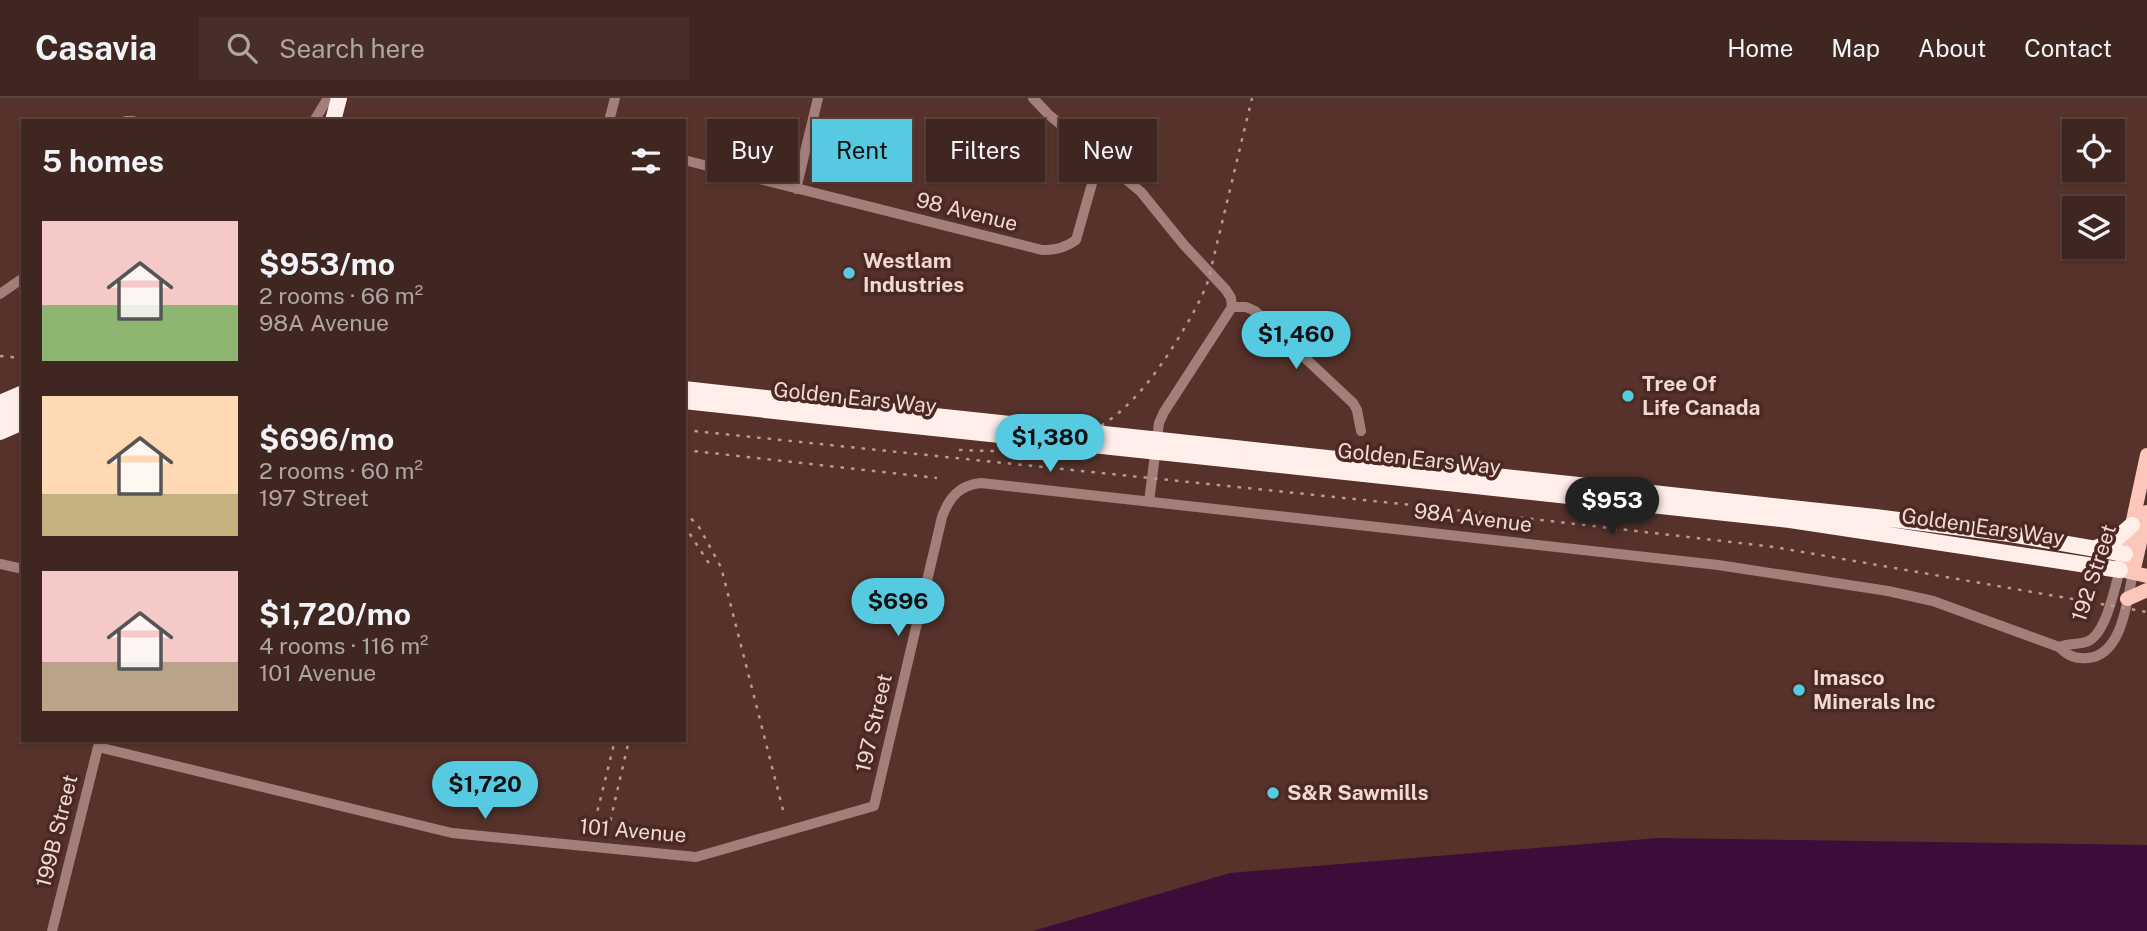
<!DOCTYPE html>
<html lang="en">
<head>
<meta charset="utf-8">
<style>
	:root { --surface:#402620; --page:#472e29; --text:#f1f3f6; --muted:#aea5a5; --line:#59433e; --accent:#55cae0 }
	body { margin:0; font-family:"Public Sans",sans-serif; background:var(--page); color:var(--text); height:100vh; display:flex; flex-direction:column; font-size:26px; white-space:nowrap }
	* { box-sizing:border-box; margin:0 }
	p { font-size:23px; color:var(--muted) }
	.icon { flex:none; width:38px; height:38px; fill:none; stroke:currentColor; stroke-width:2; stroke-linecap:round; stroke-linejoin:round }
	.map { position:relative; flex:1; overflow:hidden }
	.side { position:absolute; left:21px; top:21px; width:665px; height:623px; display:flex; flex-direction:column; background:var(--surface); border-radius:0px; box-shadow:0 2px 5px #0004,0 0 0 2px var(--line) }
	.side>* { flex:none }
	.banner { position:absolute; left:707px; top:21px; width:665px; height:63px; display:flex; gap:14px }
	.tools { position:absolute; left:2062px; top:21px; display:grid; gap:14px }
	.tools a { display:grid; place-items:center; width:63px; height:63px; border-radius:0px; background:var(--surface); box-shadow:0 2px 5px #0004,0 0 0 2px var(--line); font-size:35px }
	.price { position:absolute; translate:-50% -60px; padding:0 16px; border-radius:24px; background:var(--accent); color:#111; font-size:23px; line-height:46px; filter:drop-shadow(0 2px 4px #0008) }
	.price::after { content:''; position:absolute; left:50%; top:42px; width:21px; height:16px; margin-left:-10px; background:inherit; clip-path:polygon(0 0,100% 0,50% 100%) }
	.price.current { background:#222; color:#fff }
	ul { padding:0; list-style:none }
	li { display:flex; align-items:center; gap:21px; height:175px; padding:0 21px }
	li span { display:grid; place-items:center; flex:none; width:196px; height:140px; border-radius:0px; color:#555 }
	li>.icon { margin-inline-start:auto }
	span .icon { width:84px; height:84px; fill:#fffc; stroke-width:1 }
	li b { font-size:30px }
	h2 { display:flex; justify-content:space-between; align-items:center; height:84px; padding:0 21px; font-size:30px }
	.pill { padding:0 24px; border-radius:0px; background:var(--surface); box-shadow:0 2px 5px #0004,0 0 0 2px var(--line); font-size:24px; line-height:63px }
	.pill.current { background:var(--accent); color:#111 }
	header { display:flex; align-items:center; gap:42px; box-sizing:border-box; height:98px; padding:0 35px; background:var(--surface); border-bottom:2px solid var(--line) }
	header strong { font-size:33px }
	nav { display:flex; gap:38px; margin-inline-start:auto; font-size:24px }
	.search { width:490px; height:63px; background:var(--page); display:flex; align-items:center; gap:18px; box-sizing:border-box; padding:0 24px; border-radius:0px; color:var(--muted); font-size:26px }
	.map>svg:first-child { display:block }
</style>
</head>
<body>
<header>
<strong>Casavia</strong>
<div class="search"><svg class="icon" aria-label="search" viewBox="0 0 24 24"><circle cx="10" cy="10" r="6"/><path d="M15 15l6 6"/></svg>Search here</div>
<nav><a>Home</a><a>Map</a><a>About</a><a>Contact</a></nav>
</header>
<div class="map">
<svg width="2147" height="833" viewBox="0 0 2147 833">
	<rect width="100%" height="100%" fill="#56322b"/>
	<path fill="#3d0c39" d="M1659,740l488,7v86h-1114l197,-58z"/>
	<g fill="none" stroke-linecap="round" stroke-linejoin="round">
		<path stroke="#a28079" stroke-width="10" d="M1033,0l15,16 93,78 43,53 42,45 5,8 1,9 -68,105 -5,11 -10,79
			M126,23h7
			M314,23l14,-23
			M609,23l6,-23
			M684,62l358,90c13,0 23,-2 34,-10l17,-60 14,-17
			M796,91l22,-91
			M0,196l23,-16
			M1232,209h14l9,4 98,92 4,7 4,21
			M0,466l23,5
			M2059,549c10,-4 18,-2 27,-5 20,-6 28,-53 34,-72
			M98,649l354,86 244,24 178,-51 68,-289c7,-19 17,-32 39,-34l737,82 170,26 45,10 126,46c9,9 16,12 29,11 35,-3 39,-59 45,-85
			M52,833l47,-188"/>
		<path stroke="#fdc6ba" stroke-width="14" d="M2147,357l-18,84 -9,31 27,6
			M2133,475l14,-61
			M2127,501l20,-9"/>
		<path stroke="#ffeeea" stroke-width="16" d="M684,291l138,15
			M684,303l136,15
			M0,305l23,-10
			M0,318l23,-11
			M0,334l23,-10
			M1235,350l640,69 135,17 115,20
			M1234,362l556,60 330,50
			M2096,450l20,-9 16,-14"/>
		<path stroke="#b69a94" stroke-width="2.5" stroke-dasharray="3.5 7" stroke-linecap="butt" d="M0,258l23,2
			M684,332l728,75 362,42 373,65
			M684,352l253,28
			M959,352c35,1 73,4 107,-7 55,-19 86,-62 115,-109 10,-17 20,-34 27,-53l44,-183
			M684,413l15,16 22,40 62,243
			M684,427l26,40
			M595,723l20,-81
			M608,733l21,-91"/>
		<path stroke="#ffeeea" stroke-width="16" d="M333,23l6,-23
			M822,306l413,44
			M820,318l414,44"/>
	</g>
	<g fill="#55cae0" stroke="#4b2821" stroke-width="2.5">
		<circle cx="849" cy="175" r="7"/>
		<circle cx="1628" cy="298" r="7"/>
		<circle cx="1799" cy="592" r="7"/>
		<circle cx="1273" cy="695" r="7"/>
	</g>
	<g text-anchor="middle" stroke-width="7" stroke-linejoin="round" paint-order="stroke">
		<g font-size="21" fill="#f0d9d3" stroke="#4b2821">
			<text transform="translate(967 114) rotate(14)" y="7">98 Avenue</text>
			<text transform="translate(855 300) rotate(6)" y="7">Golden Ears Way</text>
			<text transform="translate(1419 361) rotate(6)" y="7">Golden Ears Way</text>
			<text transform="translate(1473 420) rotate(7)" y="7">98A Avenue</text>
			<text transform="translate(1983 429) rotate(8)" y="7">Golden Ears Way</text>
			<text transform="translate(2094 475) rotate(-72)" y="7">192 Street</text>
			<text transform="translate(874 625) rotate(-77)" y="7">197 Street</text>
			<text transform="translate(57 733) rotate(-76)" y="7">199B Street</text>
			<text transform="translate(633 733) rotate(5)" y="7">101 Avenue</text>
		</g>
		<g font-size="21" font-weight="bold" fill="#f0d9d3" stroke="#4b2821" text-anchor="start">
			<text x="863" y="170">Westlam<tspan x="863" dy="24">Industries</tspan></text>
			<text x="1642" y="293">Tree Of<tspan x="1642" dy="24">Life Canada</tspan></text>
			<text x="1813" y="587">Imasco<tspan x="1813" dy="24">Minerals Inc</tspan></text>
			<text x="1287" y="702">S&amp;R Sawmills</text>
		</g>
	</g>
</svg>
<div class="tools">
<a><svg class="icon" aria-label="locate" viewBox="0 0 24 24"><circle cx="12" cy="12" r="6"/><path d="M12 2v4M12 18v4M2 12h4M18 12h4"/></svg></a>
<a><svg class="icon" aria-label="layers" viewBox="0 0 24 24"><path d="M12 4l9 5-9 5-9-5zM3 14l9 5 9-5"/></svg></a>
</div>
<b class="price" style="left:1296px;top:273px">$1,460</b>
<b class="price" style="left:1050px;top:376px">$1,380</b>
<b class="price current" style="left:1612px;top:439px">$953</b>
<b class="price" style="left:898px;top:540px">$696</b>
<b class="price" style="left:485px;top:723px">$1,720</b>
<div class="banner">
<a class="pill">Buy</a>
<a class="pill current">Rent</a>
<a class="pill">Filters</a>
<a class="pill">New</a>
</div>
<section class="side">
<h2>5 homes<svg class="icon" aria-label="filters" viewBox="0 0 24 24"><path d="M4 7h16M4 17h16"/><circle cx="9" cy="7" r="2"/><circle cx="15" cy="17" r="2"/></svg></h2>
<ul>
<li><span style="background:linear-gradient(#f6c9c9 60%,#8fb573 0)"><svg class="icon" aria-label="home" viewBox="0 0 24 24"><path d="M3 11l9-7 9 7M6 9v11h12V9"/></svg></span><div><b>$953/mo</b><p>2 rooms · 66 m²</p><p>98A Avenue</p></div></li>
<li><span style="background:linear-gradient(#ffd9b3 70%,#c2b280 0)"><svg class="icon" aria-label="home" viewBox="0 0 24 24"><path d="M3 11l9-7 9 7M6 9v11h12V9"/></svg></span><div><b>$696/mo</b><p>2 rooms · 60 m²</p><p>197 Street</p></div></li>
<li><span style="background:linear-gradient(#f6c9c9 65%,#b9a48a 0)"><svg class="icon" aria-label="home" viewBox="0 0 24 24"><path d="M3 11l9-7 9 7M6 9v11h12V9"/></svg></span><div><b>$1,720/mo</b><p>4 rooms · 116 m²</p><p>101 Avenue</p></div></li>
</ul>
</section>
</div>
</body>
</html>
